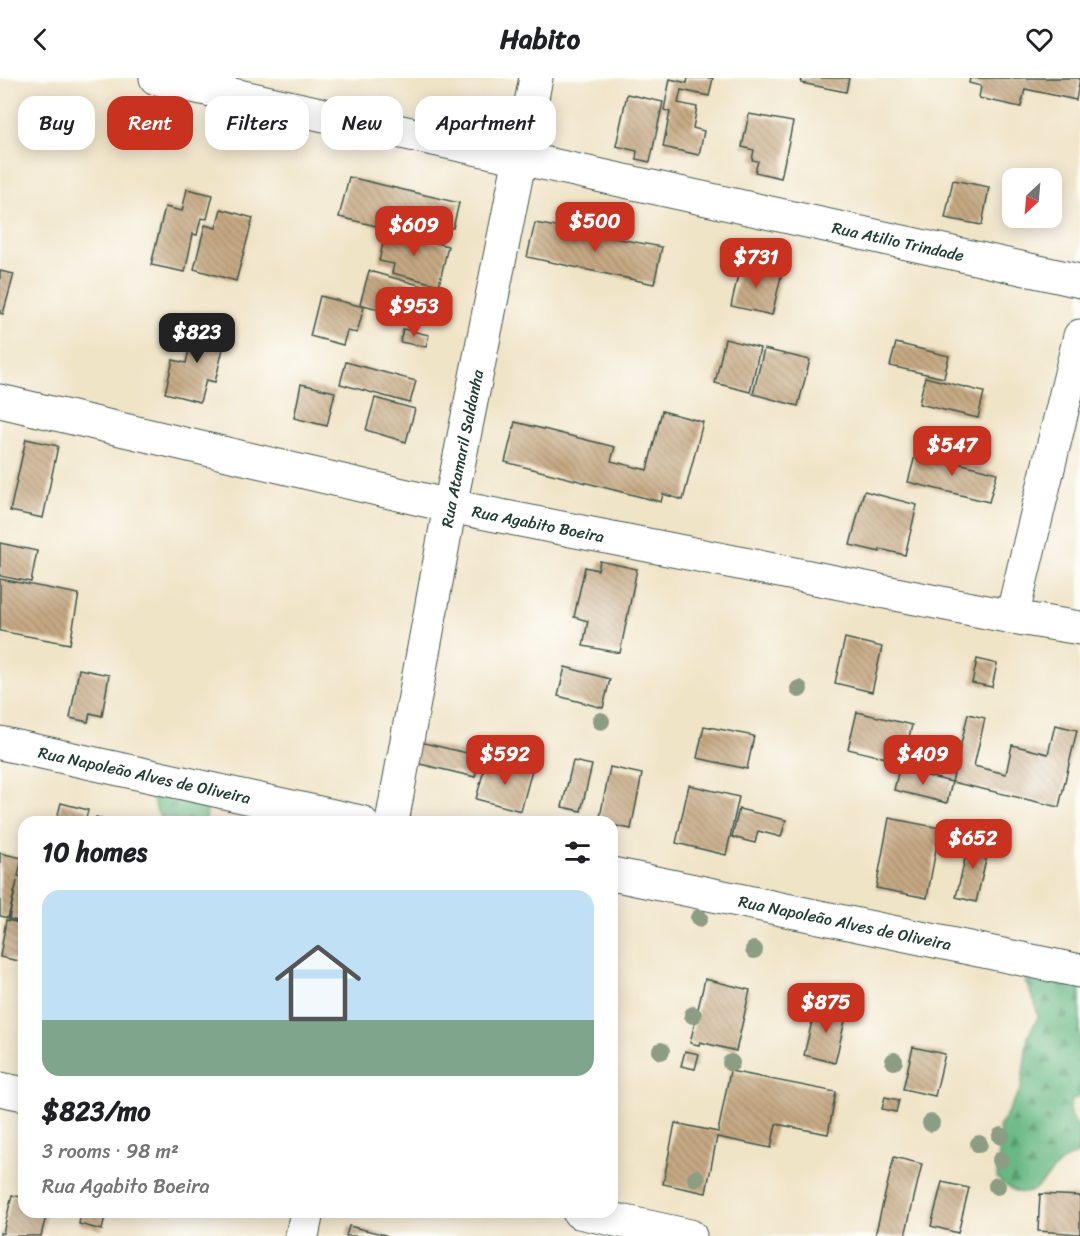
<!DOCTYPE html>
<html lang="en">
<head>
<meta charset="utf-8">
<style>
	:root { --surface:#fff; --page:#f6f6f6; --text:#202124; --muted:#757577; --line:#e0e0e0; --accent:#c8321e }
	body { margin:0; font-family:Sriracha,sans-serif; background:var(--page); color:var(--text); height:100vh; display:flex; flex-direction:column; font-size:22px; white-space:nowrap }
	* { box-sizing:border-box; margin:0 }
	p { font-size:20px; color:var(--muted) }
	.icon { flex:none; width:33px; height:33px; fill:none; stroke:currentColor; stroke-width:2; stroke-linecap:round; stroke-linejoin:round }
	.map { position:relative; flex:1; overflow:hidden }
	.sheet { position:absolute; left:18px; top:738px; width:600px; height:402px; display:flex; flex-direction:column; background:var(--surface); border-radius:18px; box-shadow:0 3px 15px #0003 }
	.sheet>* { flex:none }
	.guide { position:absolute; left:18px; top:18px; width:600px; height:54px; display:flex; gap:12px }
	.needle { width:39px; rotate:206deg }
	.tools { position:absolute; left:1002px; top:90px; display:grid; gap:12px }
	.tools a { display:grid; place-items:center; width:60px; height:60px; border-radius:12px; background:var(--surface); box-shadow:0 3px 15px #0003; font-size:30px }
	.price { position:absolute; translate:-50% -51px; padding:0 14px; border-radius:12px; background:var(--accent); color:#fff; font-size:20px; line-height:39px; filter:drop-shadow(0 2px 3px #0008) }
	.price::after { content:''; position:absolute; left:50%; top:36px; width:18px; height:14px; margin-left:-9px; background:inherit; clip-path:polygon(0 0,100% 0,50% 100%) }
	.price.current { background:#222; color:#fff }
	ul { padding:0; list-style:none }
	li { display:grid; align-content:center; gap:12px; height:318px; padding:0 24px }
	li+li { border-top:2px solid var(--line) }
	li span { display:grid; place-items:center; height:186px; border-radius:18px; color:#555 }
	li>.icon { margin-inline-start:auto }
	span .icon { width:108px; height:108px; fill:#fffc; stroke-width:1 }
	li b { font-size:26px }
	h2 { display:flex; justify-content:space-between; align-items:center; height:72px; padding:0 24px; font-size:26px }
	.chip { padding:0 21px; border-radius:18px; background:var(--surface); box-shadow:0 3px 15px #0003; font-size:21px; line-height:54px }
	.chip.current { background:var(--accent); color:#fff }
	header { display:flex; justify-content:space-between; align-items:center; height:78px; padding:0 24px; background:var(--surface); font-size:27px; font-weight:700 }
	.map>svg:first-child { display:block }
</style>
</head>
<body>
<header><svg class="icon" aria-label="back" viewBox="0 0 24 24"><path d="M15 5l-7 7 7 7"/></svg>Habito<svg class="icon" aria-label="heart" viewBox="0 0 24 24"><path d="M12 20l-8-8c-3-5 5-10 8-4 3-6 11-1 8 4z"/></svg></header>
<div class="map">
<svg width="1080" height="1158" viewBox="0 0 1080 1158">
	<defs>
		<pattern id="forest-firs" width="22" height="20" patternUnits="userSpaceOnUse" patternTransform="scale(1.5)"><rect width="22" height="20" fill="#68b883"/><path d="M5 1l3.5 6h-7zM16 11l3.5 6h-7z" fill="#55976c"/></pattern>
		<pattern id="building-back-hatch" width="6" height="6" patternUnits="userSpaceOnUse" patternTransform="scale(1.5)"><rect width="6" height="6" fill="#c6a983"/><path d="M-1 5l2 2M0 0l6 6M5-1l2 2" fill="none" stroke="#a08b6c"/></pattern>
	</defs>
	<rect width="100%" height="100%" fill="#fdfcf7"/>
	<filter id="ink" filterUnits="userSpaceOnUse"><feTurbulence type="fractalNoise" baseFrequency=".0167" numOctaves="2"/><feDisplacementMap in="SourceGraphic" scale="12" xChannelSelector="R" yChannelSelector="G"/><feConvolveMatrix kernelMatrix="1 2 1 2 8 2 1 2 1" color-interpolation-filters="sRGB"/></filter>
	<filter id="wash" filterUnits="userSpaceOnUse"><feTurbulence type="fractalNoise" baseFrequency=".008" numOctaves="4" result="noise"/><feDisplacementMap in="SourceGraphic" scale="24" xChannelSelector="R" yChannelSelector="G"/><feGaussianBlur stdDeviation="1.35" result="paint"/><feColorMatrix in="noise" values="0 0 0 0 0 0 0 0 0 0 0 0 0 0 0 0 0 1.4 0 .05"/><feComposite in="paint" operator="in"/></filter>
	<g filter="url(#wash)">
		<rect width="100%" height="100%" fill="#f0e4c7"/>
		<path fill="url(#forest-firs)" stroke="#447a5c" stroke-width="1.5" d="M149,713l41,12 9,-1 8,8 -1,12h-29l-5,-4h-12z
			M1080,890v128l-9,5c-2,13 -1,18 9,27v26c-37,4 -38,67 -83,24 0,-17 5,-34 2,-51l22,-38 7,-53 10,-19 -3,-14 -10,-21 2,-6z"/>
		<g id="blocks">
			<path fill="url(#building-back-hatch)" d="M688,0h25l-4,18 -28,-6 -3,13 19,4 -4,21 11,3 -5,24 -36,-8 7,-35 -6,-2 6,-31 17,4z
				M802,0h47l-3,14 -45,-9z
				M970,0h110l-4,22 -51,-11 -4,18 -42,-9 2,-12 -12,-3z
				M627,16l36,8 -13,60 -14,-3 1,-8 -21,-5z
				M749,36l44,8 -12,56 -26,-6 3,-11 -6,-1 2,-10 -12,-3z
				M349,99l110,26 -6,25 -48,-12 -4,16 -62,-15z
				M953,102l36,7 -7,38 -37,-7z
				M187,111l26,6 -6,24 -6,-1 -4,17 -4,-1 -8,38 -34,-7 14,-58 17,4z
				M221,131l32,9 -17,63 -42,-12 11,-44 11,3z
				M535,145l127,24 -8,37 -127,-27z
				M386,153l62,15 -9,39 -47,-12 2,-9 -15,-3z
				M741,184l41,10 -10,43 -41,-9z
				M0,193l14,3 -11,40 -3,-1z
				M369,193l54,15 -9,33 -54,-15z
				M320,218l44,11 -7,26 -10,-2 -4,14 -33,-9z
				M195,247l32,7 -12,50 -9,-2 -6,22 -35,-9 8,-33 13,3z
				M403,251l26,6 -3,12 -26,-5z
				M725,261l35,9 -10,44 -35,-9z
				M896,265l53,13 -5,22 -54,-12z
				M764,271l46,11 -12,46 -45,-12z
				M346,284l70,19 -6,22 -70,-19z
				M925,299l59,15 -6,26 -59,-14z
				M301,306l34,8 -8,34 -33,-8z
				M375,320l40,11 -9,33 -40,-12z
				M662,333l41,11 -20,78 -20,-6 -2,8 -156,-40 10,-40 100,25 -4,14 36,9z
				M26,361l32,7 -15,72 -33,-7z
				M916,374l81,21 -8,29 -81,-20z
				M864,413l53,14 -12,50 -25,-6v3l-30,-7z
				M0,465l37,8 -6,31 -31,-6z
				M600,483l37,8 -17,84 -37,-7 5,-25 -14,-4 11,-50 13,3z
				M0,501l79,15 -9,50 -70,-13z
				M845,560l37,9 -10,45 -37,-9z
				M977,581l20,5 -5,23 -20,-4z
				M565,589l45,12 -7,29 -45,-12z
				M79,591l30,6 -7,41 -12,-3 -2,9 -18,-4z
				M857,634l55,13 -9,37 -55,-13z
				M968,636l17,4 -11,48 32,8 6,-29 36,9 7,-29 22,5 -18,77 -107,-25z
				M704,648l50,10 -7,33 -50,-11z
				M411,662l69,16 -5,21 -68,-16z
				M573,683l19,4 -11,46 -19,-4z
				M503,684l29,8 -11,41 -45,-12 9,-33 16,4z
				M610,689l32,7 -11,55 -19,-4v-3h-13z
				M899,691l53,13 -5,21 -53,-13z
				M689,707l50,12 -13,58 -50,-12z
				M61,725l27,7 -3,12h-29z
				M739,731l47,11 -5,17 -23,-6 -3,12 -23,-6z
				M96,739l16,4v1h-18z
				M889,740l51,10 -13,70 -51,-10z
				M970,760l20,5 -14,59 -20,-5z
				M0,775l22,5 -4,18 6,2v44l-15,-3 8,-38 -9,37 -8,-2z
				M6,842l18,4v38l-24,-5z
				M705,901l45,11 -14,61 -36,-9 -1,3 -9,-2z
				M816,927l31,7 -12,51 -31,-8z
				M913,969l32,7 -10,42 -32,-7z
				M685,973l14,3 -4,15 -14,-3z
				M730,993l106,21 -8,42 -52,-10 -5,24 -54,-11 -11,56 -43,-9 12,-61 43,9z
				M885,1019l14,3 -3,12 -14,-3z
				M894,1079l28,7 -17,72h-30z
				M942,1104l27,6 -11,45 -27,-7z
				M1040,1116l40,2v38l-42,-3z
				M12,1117l12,3v14h23l-6,24h-41v-3h3z
				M81,1134h25l-4,18 -23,-6z
				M349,1148l37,9v1h-40z"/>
		</g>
	</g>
	<g filter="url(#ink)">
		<use href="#blocks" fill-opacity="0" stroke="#3e564a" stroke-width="1.5"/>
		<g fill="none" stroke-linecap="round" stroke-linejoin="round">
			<g stroke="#3e564a" stroke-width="35">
				<g id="minor">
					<path id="s1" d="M156,0l924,203"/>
					<path id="s2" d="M0,323l450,105 562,111 68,11"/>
					<path d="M1012,539l68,-281"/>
					<path id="s3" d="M0,665l361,79"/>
					<path id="s4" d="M392,744l58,-316 86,-428"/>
					<path id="s5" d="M612,796l468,97"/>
					<path d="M0,1011l24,5"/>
					<path d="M579,1134l111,24"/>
					<path d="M302,1158l5,-24"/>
				</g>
			</g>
			<use href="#minor" stroke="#fff" stroke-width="33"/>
		</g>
		<g fill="#8b9e84">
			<circle cx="799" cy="611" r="9"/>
			<circle cx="601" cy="643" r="9"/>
			<circle cx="699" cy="840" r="9"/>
			<circle cx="754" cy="872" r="9"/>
			<circle cx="693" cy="937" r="9"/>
			<circle cx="661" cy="973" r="9"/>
			<circle cx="894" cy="983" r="9"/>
			<circle cx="731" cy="985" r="9"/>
			<circle cx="931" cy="1045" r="9"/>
			<circle cx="1001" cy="1058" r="9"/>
			<circle cx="979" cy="1066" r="9"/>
			<circle cx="1001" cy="1082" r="9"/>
			<circle cx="696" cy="1100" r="9"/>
			<circle cx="997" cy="1108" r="9"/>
		</g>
	</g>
	<g text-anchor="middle" stroke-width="5" stroke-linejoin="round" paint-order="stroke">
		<g font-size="16" fill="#1f3d34" stroke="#fdfcf7">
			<text dy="6" stroke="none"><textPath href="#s1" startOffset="760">Rua Atilio Trindade</textPath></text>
			<text dy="6" stroke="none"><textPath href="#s4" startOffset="380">Rua Atamaril Saldanha</textPath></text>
			<text dy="6" stroke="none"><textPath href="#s2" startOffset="552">Rua Agabito Boeira</textPath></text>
			<text dy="6" stroke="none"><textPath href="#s3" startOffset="148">Rua Napoleão Alves de Oliveira</textPath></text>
			<text dy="6" stroke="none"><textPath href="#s5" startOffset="238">Rua Napoleão Alves de Oliveira</textPath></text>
		</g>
	</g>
</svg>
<div class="tools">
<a><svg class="needle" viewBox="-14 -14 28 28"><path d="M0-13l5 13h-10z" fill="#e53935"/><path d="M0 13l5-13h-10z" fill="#757577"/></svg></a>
</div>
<b class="price" style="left:595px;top:175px">$500</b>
<b class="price" style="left:414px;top:179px">$609</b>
<b class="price" style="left:756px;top:211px">$731</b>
<b class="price" style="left:414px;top:260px">$953</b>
<b class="price current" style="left:197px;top:286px">$823</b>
<b class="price" style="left:952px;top:399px">$547</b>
<b class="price" style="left:505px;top:708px">$592</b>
<b class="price" style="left:923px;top:708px">$409</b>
<b class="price" style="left:973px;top:792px">$652</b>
<b class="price" style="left:826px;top:956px">$875</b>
<div class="guide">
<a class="chip">Buy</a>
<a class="chip current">Rent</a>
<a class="chip">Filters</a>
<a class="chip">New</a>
<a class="chip">Apartment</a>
</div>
<section class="sheet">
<h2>10 homes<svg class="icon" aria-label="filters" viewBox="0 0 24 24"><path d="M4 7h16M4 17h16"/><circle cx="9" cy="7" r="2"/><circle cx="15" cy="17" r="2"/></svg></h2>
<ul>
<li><span style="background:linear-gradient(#bfe0f5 70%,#7fa58c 0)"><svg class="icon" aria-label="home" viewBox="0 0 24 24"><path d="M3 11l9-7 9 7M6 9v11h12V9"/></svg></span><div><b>$823/mo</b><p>3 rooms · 98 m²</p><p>Rua Agabito Boeira</p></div></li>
</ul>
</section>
</div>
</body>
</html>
